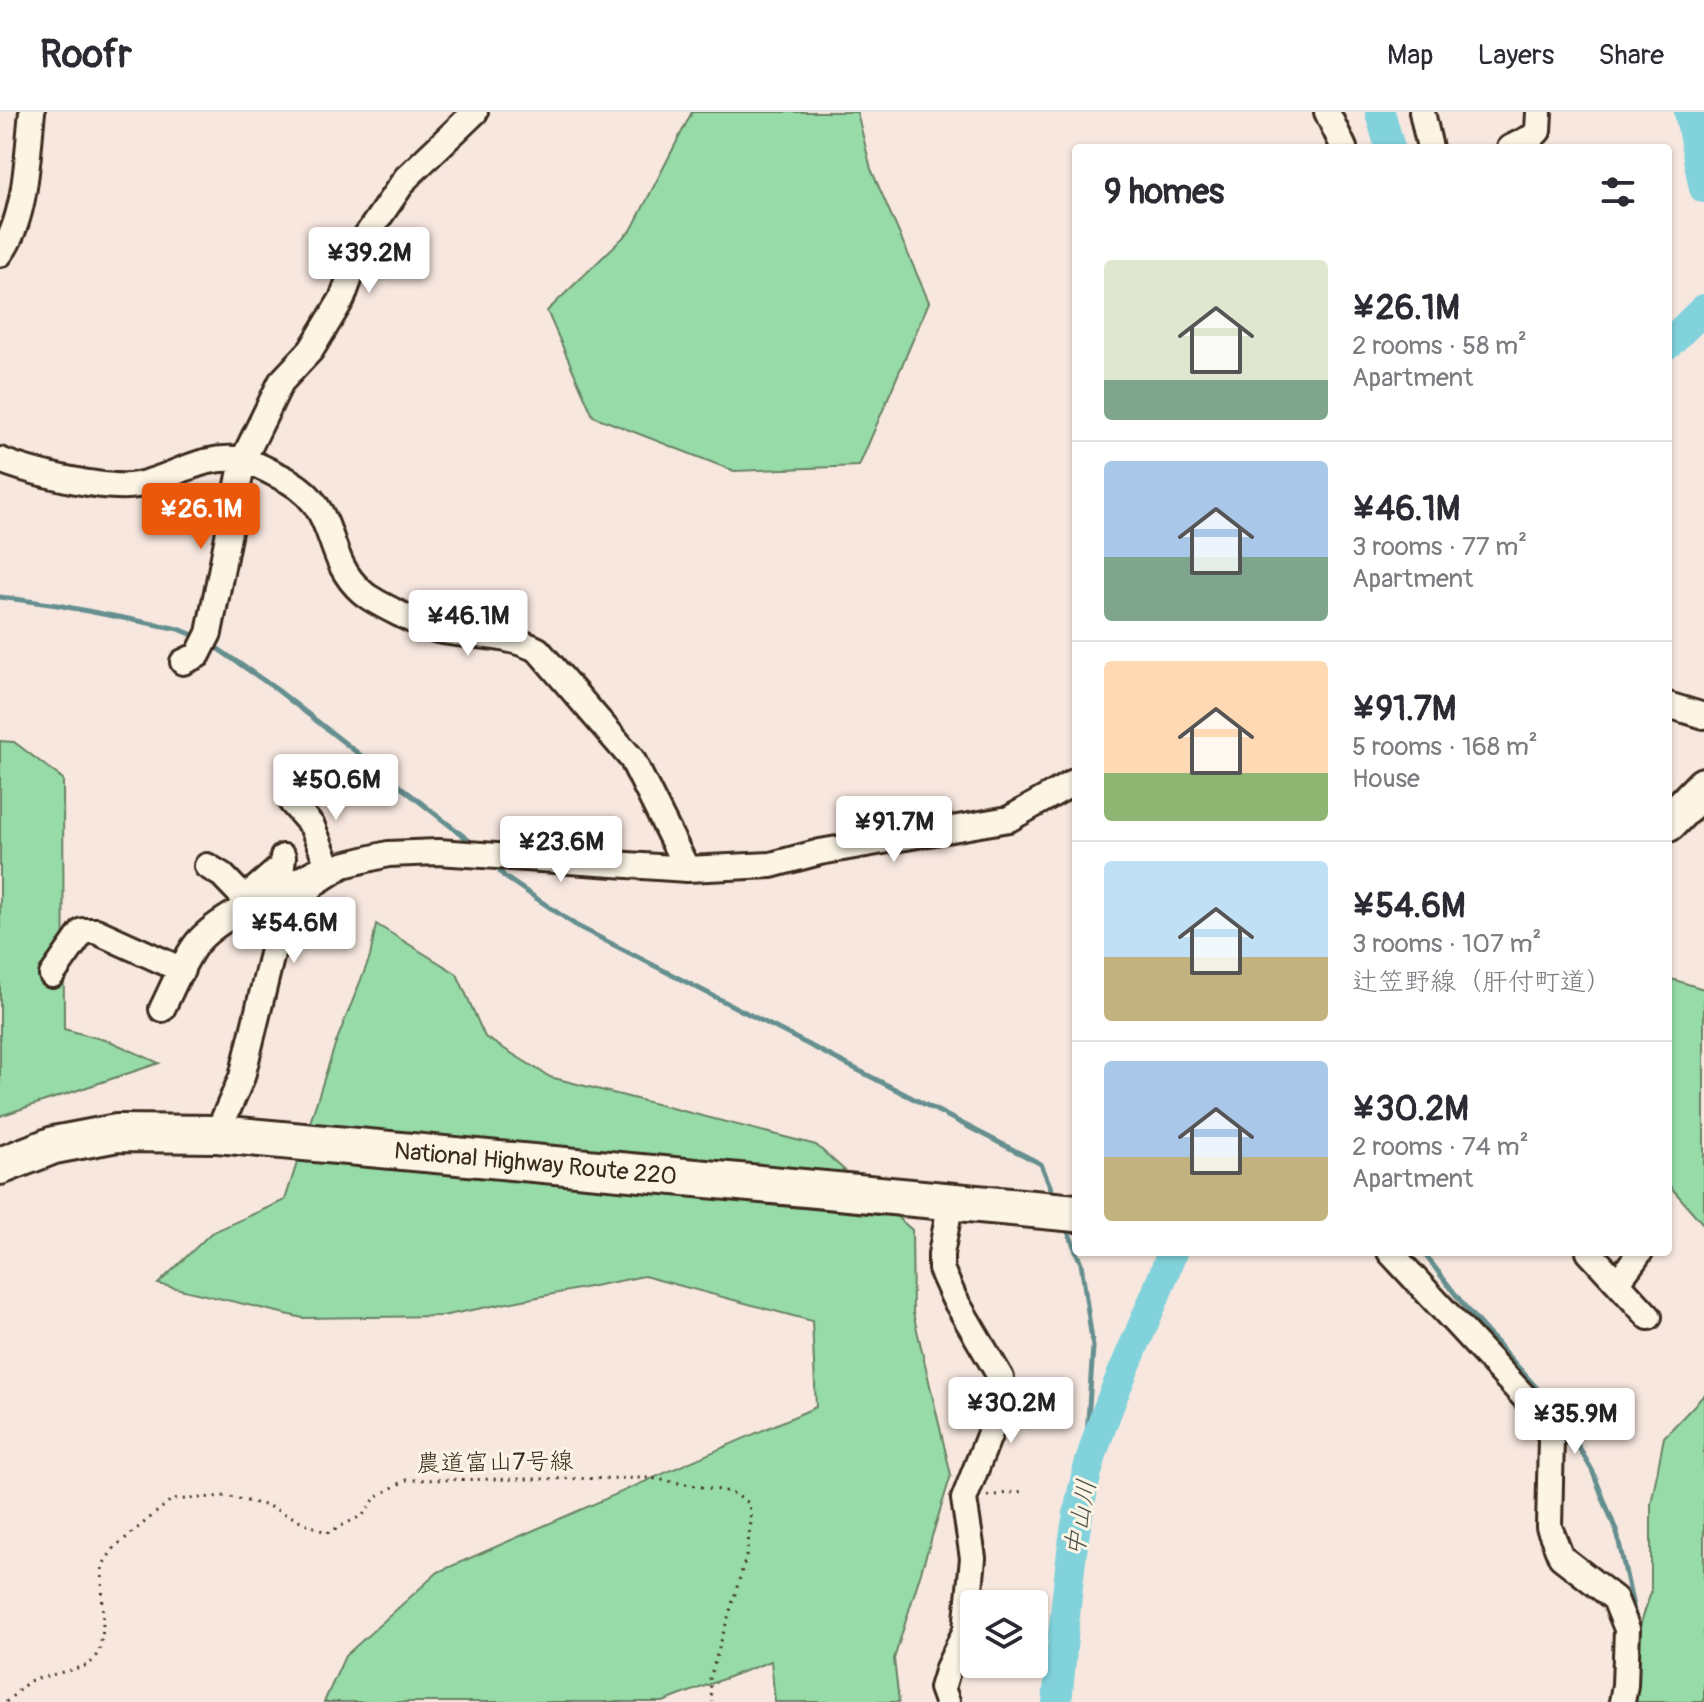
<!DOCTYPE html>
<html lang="en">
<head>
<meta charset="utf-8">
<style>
	:root { --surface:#fff; --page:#f2f2f3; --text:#2b2b33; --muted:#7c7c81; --line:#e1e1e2; --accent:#ea580c }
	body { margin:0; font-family:Pangolin,"Klee One",sans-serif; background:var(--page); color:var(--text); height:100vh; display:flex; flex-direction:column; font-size:30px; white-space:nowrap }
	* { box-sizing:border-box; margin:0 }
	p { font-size:26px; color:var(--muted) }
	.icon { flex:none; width:44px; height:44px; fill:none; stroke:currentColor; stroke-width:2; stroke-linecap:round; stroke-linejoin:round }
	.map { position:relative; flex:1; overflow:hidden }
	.details { position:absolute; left:1072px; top:32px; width:600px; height:1112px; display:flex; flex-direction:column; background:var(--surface); border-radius:8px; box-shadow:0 2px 6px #0004 }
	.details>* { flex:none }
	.buttons { position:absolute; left:960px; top:1478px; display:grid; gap:16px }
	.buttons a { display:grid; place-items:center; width:88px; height:88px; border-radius:8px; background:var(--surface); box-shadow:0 2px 6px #0004; font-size:40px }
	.price { position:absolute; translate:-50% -68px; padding:0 18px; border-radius:8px; background:#fff; color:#222; font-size:26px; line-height:52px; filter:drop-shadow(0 2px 4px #0008) }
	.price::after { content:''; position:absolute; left:50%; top:48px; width:24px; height:18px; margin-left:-12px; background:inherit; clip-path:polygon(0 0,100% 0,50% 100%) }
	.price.current { background:var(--accent); color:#fff }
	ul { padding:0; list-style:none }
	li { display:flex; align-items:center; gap:24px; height:200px; padding:0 32px }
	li+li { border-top:2px solid var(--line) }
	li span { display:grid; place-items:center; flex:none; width:224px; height:160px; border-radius:8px; color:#555 }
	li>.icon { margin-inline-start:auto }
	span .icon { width:96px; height:96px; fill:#fffc; stroke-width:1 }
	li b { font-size:34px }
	h2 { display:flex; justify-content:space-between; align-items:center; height:96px; padding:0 32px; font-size:34px }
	header { display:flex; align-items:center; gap:48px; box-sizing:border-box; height:112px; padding:0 40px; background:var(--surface); border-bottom:2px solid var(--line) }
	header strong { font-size:38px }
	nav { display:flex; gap:44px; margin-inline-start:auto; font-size:28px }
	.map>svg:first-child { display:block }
</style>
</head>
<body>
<header>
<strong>Roofr</strong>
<nav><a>Map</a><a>Layers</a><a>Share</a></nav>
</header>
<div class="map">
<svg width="1704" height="1590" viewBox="0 0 1704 1590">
	<rect width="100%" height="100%" fill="#f7e7df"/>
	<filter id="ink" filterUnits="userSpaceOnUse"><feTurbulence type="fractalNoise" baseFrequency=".0125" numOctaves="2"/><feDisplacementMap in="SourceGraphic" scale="16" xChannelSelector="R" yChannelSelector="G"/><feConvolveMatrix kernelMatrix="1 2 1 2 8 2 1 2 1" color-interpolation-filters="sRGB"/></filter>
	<g filter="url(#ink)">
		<path fill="#96dba8" stroke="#688263" stroke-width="2" d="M692,0h165l14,57 58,133 -70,164 -125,5 -141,-55 -46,-105 85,-82z
			M0,629l14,1 49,37 1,250 48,13 47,21 -159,53z
			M376,812l81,50 28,63 65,40 266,68 96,85 1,83 38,162 -57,184 5,43h-124l-4,-41 -108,41h-339l21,-46 93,-84 378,-165 -4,-86 -168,-45 -202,40 -139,2 -145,-34 53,-51 74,-33 50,-155 35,-88z
			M1668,866l36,11v236l-36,-41z
			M1704,1283v307h-89l36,-110v-88l13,-67z"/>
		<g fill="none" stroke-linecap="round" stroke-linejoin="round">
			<path stroke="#658f8f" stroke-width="5" d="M0,485l57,8 122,24 19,8
				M211,532l65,45 200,157
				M494,753l11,12 72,49 464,238 14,34
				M1066,1114l10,25
				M1076,1140l5,11 12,84 -6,88 4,24
				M1423,1140l46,60 89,100 34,58 25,63 20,92
				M1637,1545l1,-22"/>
			<path stroke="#81d2db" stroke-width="30" d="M1380,0l10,36
				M1689,0l15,76
				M1668,232l36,-35
				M1057,1590c8,-77 12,-173 35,-247 21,-70 56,-134 80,-203"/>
			<g stroke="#3b2a1e" stroke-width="30">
				<path id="minor" d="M1327,0l17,36
					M1422,0l8,36
					M1510,36l22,-11 6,-6 1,-19
					M0,142c27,-35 27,-99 32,-142
					M0,348c29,12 107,31 137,25 36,-7 66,-32 105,-25 11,2 23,9 33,14 69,30 44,80 87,118 9,9 62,35 76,38 34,7 68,3 100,20l94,109 55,110
					M183,550l15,-7 11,-22 34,-173 38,-78 30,-32 31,-51 22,-60 42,-61 69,-66
					M1668,593l36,11
					M292,691l20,23 19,46
					M207,754l15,9 30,31
					M245,786l37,-32 1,-9
					M52,863l31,-44h13l86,39
					M162,897c10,-20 19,-43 32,-62 20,-30 88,-56 122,-76
					M217,1022l25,-57 37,-152 36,-42 28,-18 45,-11 50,-2 249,17 84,-4 49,-13 189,-33 67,-38
					M1390,1140l153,165 8,21 -2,89 12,30 54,42 12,30 -2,56 -3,17
					M1589,1140l60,65
					M1618,1170l22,-30
					M947,1590l-5,-14 6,-20 18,-38 7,-72 -9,-59 31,-79 6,-42 -47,-80 -13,-29v-15l10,-53"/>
			</g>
			<g stroke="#3b2a1e" stroke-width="42">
				<g id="highway">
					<path d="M1668,711l36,-37"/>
					<path id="s1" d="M0,1054l54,-21 63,-12 100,1 859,79"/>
				</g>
			</g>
			<path stroke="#3b2a1e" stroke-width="3" stroke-dasharray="2 6" stroke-linecap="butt" d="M987,1384l37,-5
				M6,1590l23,-21 60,-16 10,-13 4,-22 -1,-64 12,-18 57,-48 55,-4 42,10 59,27 36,-18 13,-18 30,-17 244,-2 81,14 18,11 2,19 -5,35 -36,121 2,24"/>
			<use href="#minor" stroke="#fcf5e5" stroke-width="24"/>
			<use href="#highway" stroke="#fcf5e5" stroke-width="36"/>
		</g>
	</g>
	<g text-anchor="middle" stroke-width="6" stroke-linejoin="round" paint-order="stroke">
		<g font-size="24" fill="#3b2a1e" stroke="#fcf5e5">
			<text dy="8" stroke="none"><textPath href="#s1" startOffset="542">National Highway Route 220</textPath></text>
			<text transform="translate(495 1350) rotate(-1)" y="8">農道富山7号線</text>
		</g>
		<g font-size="26" font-style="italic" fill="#4c544d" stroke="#fcf5e5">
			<text transform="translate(1080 1406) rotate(-80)" y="9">中山川</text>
		</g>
	</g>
</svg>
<div class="buttons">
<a><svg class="icon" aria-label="layers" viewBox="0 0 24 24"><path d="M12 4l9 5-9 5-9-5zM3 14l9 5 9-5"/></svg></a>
</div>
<b class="price" style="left:369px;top:183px">¥39.2M</b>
<b class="price current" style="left:201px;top:439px">¥26.1M</b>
<b class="price" style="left:468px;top:546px">¥46.1M</b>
<b class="price" style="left:336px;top:710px">¥50.6M</b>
<b class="price" style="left:894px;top:752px">¥91.7M</b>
<b class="price" style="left:561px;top:772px">¥23.6M</b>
<b class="price" style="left:294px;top:853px">¥54.6M</b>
<b class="price" style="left:1011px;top:1333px">¥30.2M</b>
<b class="price" style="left:1575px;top:1344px">¥35.9M</b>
<section class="details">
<h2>9 homes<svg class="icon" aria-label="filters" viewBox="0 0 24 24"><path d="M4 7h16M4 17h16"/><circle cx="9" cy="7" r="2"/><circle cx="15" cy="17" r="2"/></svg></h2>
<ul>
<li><span style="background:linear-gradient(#dfe7d0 75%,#7fa58c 0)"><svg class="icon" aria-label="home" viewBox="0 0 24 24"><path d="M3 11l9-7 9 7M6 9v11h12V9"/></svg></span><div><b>¥26.1M</b><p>2 rooms · 58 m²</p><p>Apartment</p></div></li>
<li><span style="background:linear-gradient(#a9c7e8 60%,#7fa58c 0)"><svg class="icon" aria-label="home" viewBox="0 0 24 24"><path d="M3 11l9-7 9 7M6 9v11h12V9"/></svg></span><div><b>¥46.1M</b><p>3 rooms · 77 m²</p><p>Apartment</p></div></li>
<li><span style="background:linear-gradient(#ffd9b3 70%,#8fb573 0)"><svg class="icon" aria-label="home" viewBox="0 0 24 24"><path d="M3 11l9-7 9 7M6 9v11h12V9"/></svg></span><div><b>¥91.7M</b><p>5 rooms · 168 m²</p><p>House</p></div></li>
<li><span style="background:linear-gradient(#bfe0f5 60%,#c2b280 0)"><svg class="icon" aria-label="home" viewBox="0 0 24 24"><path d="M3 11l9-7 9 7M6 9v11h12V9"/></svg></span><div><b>¥54.6M</b><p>3 rooms · 107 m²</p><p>辻笠野線（肝付町道）</p></div></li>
<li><span style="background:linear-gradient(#a9c7e8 60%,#c2b280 0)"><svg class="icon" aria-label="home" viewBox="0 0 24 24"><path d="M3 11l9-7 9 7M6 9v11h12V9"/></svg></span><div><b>¥30.2M</b><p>2 rooms · 74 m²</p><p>Apartment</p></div></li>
</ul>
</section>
</div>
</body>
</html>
